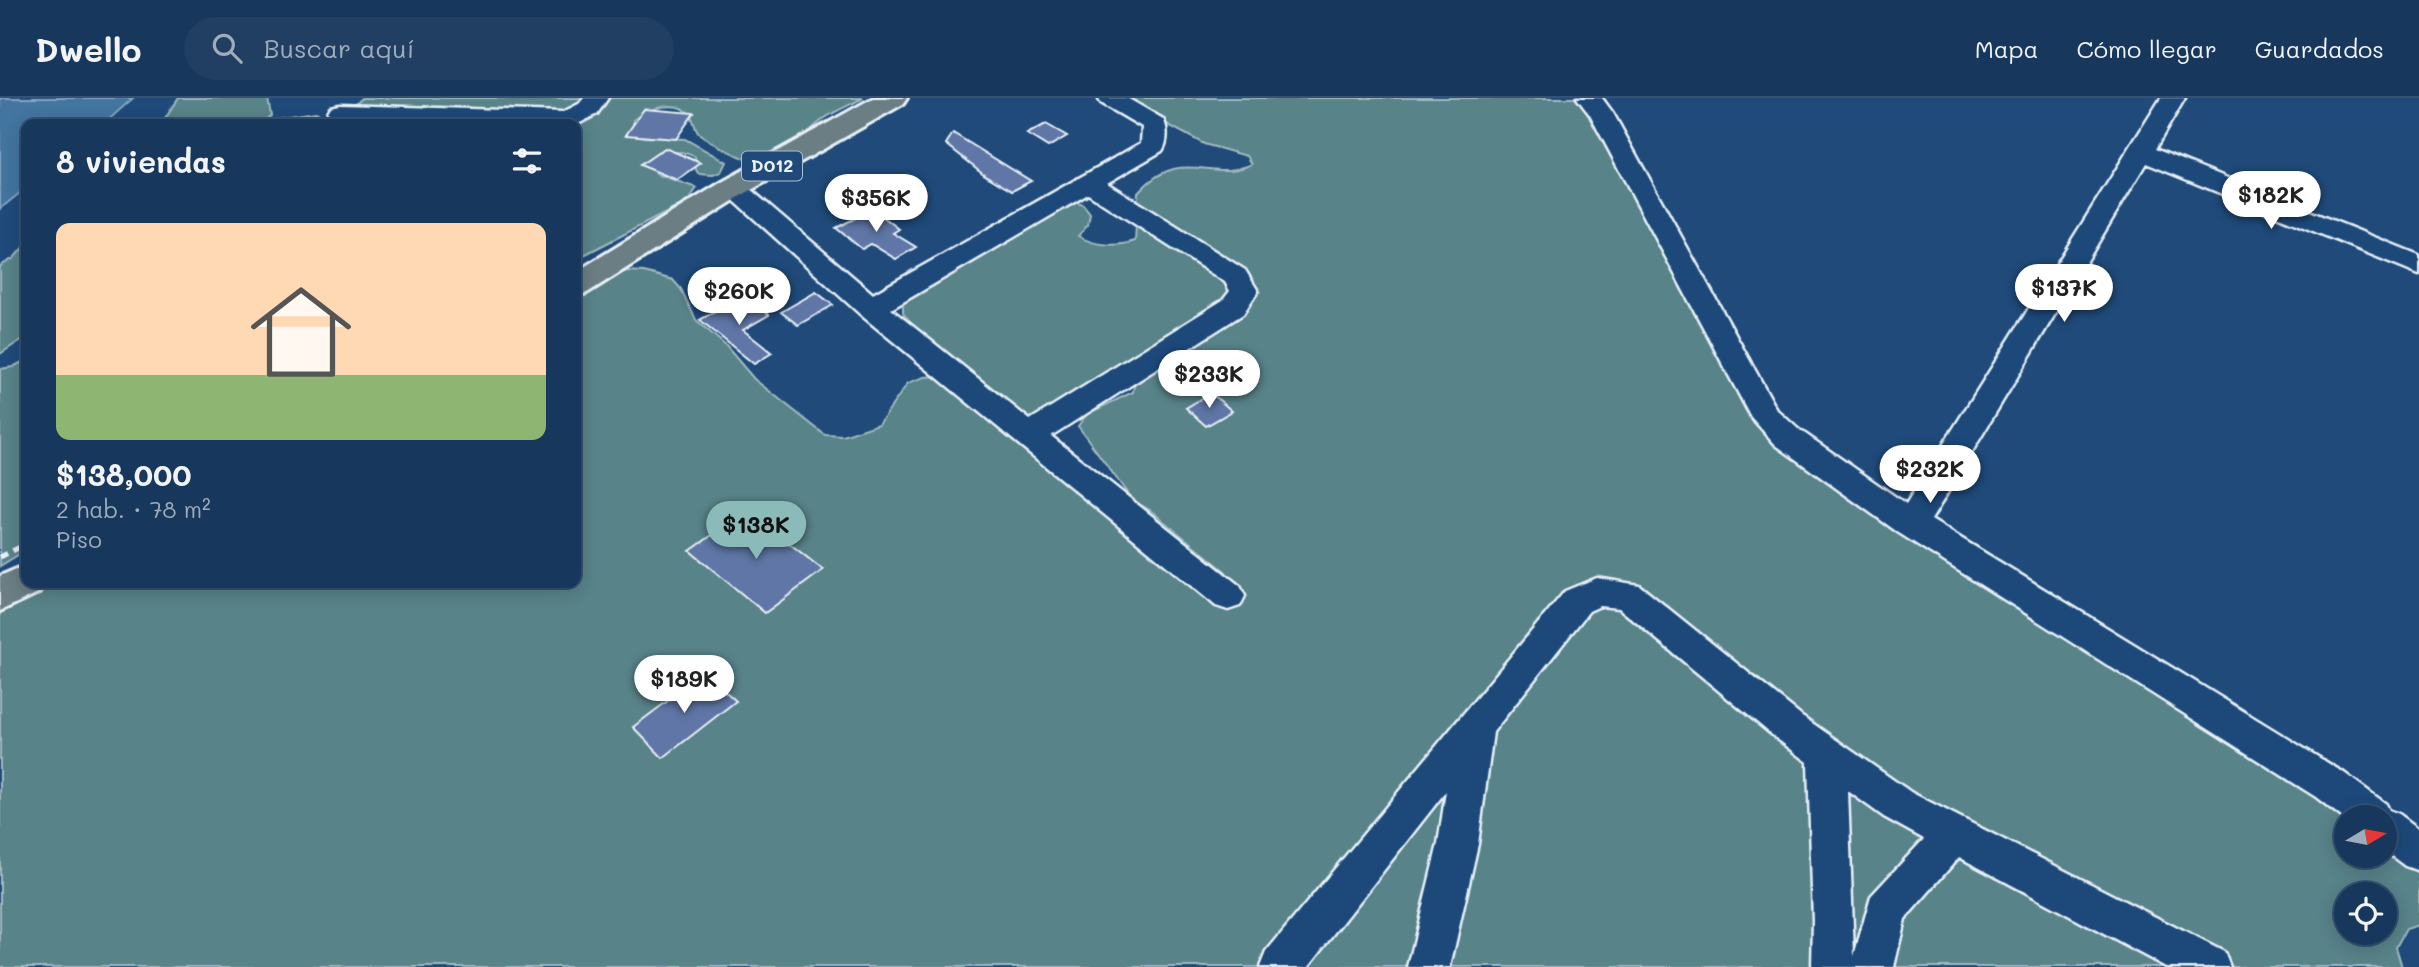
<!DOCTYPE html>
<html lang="es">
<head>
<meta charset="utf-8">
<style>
	:root { --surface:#17385c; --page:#203f62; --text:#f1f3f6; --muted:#9eacbb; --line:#365272; --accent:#8bbbb9 }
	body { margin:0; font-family:Mali,sans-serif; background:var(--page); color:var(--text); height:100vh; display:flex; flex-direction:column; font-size:26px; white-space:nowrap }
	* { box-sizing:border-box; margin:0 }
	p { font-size:23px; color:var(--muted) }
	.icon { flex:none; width:38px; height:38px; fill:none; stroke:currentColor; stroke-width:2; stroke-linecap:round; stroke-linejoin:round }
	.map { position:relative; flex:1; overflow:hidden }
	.sheet { position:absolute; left:21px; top:21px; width:560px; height:469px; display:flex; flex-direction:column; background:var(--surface); border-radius:14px; box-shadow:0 4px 18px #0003,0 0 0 2px var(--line) }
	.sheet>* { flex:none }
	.needle { width:46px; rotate:80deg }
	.tools { position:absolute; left:2334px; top:707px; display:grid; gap:14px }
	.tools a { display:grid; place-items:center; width:63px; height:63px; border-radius:50%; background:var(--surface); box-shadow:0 4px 18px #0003,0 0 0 2px var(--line); font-size:35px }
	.price { position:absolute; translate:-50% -60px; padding:0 16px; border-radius:24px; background:#fff; color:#222; font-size:23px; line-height:46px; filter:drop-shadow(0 2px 4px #0008) }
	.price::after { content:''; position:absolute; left:50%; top:42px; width:21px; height:16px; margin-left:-10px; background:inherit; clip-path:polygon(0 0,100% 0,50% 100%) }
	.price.current { background:var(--accent); color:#111 }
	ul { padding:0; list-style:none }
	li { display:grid; align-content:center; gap:14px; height:371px; padding:0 35px }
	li+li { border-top:2px solid var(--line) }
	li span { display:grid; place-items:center; height:217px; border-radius:14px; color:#555 }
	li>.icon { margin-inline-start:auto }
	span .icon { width:126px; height:126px; fill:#fffc; stroke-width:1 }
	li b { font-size:30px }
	h2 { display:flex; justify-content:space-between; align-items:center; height:84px; padding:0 35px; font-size:30px }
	header { display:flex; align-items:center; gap:42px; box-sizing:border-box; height:98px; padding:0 35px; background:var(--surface); border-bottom:2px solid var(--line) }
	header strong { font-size:33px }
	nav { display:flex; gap:38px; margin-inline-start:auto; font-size:24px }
	.search { width:490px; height:63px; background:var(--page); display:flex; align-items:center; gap:18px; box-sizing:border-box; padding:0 24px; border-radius:38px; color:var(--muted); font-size:26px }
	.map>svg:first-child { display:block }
</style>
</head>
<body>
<header>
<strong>Dwello</strong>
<div class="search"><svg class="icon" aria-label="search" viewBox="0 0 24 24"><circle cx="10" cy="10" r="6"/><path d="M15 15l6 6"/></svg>Buscar aquí</div>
<nav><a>Mapa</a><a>Cómo llegar</a><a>Guardados</a></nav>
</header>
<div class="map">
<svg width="2419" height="869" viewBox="0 0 2419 869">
	<rect width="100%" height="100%" fill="#1f4a7a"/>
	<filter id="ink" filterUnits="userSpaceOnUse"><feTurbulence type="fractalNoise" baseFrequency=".0143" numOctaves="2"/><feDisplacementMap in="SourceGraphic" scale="14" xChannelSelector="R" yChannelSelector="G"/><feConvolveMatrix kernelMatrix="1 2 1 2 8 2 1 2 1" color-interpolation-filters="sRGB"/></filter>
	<g filter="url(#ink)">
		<path fill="#598389" stroke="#a0bac0" stroke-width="2" fill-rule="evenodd" d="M178,0h89l3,17 -9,9h-107l11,-6z
			M362,0h501c-13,7 -26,12 -38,20 -20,15 -50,50 -78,41 -13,-5 -31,-13 -43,-21 -10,-6 -8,-13 -13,-22 -12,-18 -44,-8 -58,4v13l11,4 41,2 41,23 -5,10 -8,3 -14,-1 -3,-4 -1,-13c-18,-10 -28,-4 -43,8l4,9 41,14 -10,14 -111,57v-135h-241z
			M1118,0h462l14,10 110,222 66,88 596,399h-19v39h38v-26l34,25v70l-13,4 -10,18 6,20h-2402v-366l34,-18h542v-286l34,-20 17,-6 17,1 29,8 8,9 15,31 30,26 28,33 71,56 18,1 36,-12 29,-41 17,-6 18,-1 291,209 -9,-14 -75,-61 -17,-9 -55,-75 9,-12 46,-22 2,-12 -102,39 -18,-4 -97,-82 -15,-20v-12l168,-101 12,5 7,9 -2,11 -10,11c16,10 40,11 57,5l3,-48c43,-49 73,-9 114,-29l-5,-8 -43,-12zM2347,796h38v39h-38z
			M316,14l7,4 -1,8h-57l11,-6z
			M26,146v93l-26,17v-88l14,-8z
			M26,262v190l-26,16v-197l13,-2z"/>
		<path fill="#42749f" stroke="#84a6c3" stroke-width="2" d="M0,0h133l-29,26h-78v64l-26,21z"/>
		<path fill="#5f76a6" stroke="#e8f1f8" stroke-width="2" d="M644,11l50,4 -18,26 -50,-4z
			M1046,26l21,12 -19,11 -21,-13z
			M953,35l78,48 -19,10 -27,-16 -39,-31z
			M665,50l36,15 -24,17 -37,-15z
			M873,111l26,20 -6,4 23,14 -20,12 -25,-15 -9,5 -26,-21z
			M816,194l17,13 -35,20 -17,-13z
			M743,197l26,20 -26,15 29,23 -18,11 -54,-44z
			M1211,295l21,18 -26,15 -20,-18z
			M747,412l76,60 -58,43 -75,-62z
			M705,575l31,28 -73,57 -30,-31z"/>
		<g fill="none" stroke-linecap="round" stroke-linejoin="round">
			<g stroke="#e8f1f8" stroke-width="5">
				<path id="minor" d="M584,0h24l-11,16 -21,11 -236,-6 -9,-2 -3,-5 3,-5 9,-2 223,7 16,-8z
					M1098,0h29l36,21c5,8 5,24 -1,32l-55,32 138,87 13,21 -15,23 -192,122 189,150 5,10 -5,10 -12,4 -12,-4 -355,-291 -141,-127 4,-6 9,-2 9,2 131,112 268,-151 1,-16 -41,-24zM1088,96l137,88 5,9 -7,9 -193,120 -139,-111z
					M1577,0h25l11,15 164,297 21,19 108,75 255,-406h24l-30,51 264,106v19l-273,-111 -215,357 413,253 42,31 3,6 10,4 20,15v42l-14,-5 -20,-15v-34h-38v4l-31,-24 -417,-264 -123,-88 -25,-28 -161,-302z
					M1597,480l42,7 163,131 110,77 312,159 6,15h-64l-207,-110 -54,62 -11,48h-82l1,-46 -5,-159 -32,-24 -157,-130 -19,-2 -11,5 -96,121 -15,112 -28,123h-42l30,-123 8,-53 -138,176h-48l6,-15 299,-361zM1848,693l36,26 40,22 -53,57 -17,60z"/>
			</g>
			<g stroke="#e8f1f8" stroke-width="6">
				<path id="major" d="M873,0h34l-4,6 -159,90 -157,99 -11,3v-24l146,-90z
					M26,467v18h19l-5,9 -40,19v-35z"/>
			</g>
			<path stroke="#e8f1f8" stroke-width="5" stroke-dasharray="8 6" stroke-linecap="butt" d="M0,459l26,-13"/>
			<use href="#minor" fill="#1f4a7a" fill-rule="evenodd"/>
			<use href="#major" fill="#6b7e84" fill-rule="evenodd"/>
		</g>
	</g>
	<g text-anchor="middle" stroke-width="5" stroke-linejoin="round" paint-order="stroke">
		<rect fill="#1f4a7a" stroke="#acbfd2" stroke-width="2" x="742" y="53.5" width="60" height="29" rx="5"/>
		<g font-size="18" font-weight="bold" fill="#e8f1f8">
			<text x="772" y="74">D012</text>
		</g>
	</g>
</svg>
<div class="tools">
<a><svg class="needle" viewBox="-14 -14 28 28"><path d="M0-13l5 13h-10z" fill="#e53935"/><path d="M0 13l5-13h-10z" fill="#9eacbb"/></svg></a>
<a><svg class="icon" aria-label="locate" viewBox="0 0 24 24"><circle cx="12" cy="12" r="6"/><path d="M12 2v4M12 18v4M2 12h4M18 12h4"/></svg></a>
</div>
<b class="price" style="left:2271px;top:133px">$182K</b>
<b class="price" style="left:876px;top:136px">$356K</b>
<b class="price" style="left:2064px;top:226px">$137K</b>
<b class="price" style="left:739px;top:229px">$260K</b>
<b class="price" style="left:1209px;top:312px">$233K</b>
<b class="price" style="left:1930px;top:407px">$232K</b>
<b class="price current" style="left:756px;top:463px">$138K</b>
<b class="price" style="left:684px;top:617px">$189K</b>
<section class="sheet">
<h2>8 viviendas<svg class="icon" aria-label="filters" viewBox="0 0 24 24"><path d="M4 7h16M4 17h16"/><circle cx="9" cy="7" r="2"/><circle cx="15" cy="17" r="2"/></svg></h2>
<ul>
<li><span style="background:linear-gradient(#ffd9b3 70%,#8fb573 0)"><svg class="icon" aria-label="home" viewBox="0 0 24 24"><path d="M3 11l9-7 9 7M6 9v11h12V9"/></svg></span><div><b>$138,000</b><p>2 hab. · 78 m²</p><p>Piso</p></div></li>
</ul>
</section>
</div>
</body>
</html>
